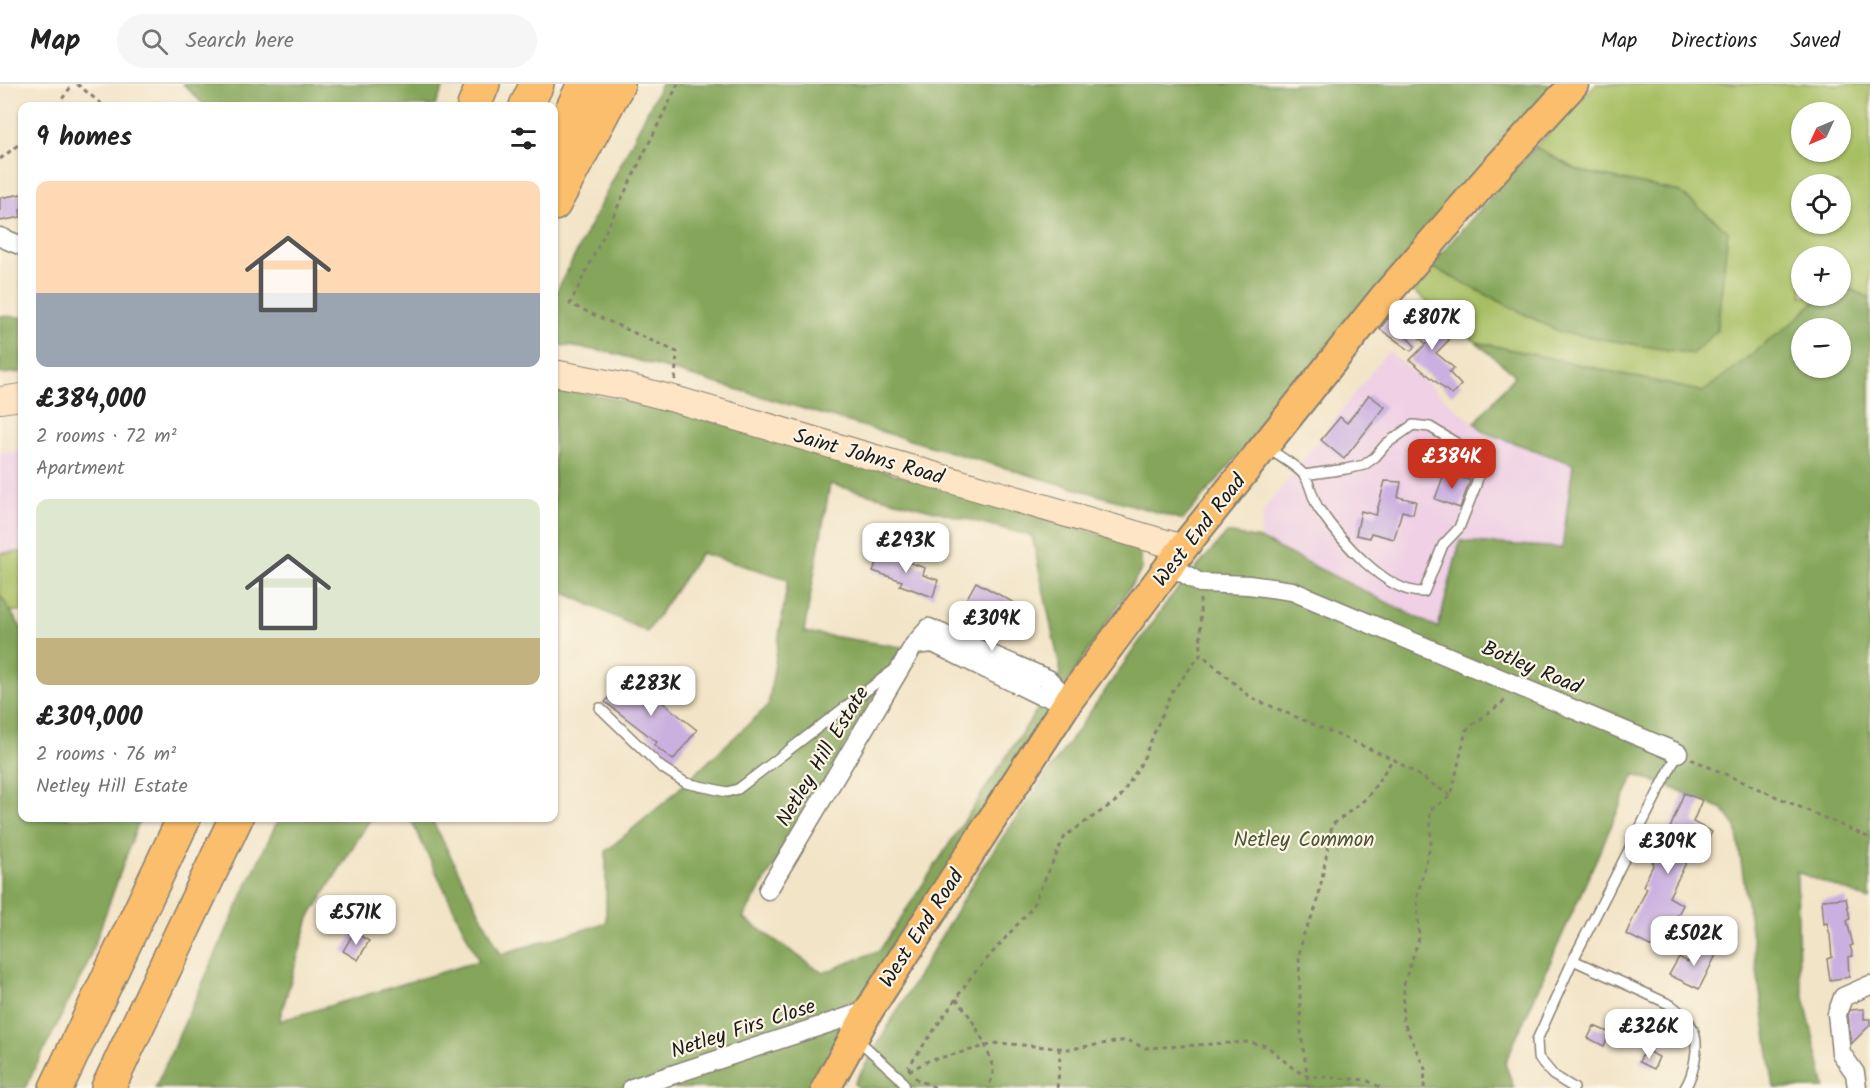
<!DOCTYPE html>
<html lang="en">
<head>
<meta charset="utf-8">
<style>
	:root { --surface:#fff; --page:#f6f6f6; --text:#222; --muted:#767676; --line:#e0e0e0; --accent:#c8321e }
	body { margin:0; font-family:Kalam,sans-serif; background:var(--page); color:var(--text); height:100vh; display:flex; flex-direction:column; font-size:22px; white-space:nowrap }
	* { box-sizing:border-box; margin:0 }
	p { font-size:20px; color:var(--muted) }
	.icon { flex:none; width:33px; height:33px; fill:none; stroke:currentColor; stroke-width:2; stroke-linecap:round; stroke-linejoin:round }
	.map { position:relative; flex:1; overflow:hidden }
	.panel { position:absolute; left:18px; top:18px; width:540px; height:720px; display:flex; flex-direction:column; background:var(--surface); border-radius:12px; box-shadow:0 2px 4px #0004 }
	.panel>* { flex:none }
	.needle { width:39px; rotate:226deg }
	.fabs { position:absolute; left:1791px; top:18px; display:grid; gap:12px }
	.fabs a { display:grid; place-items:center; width:60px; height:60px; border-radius:50%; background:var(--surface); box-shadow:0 2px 4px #0004; font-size:30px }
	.price { position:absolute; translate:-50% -51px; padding:0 14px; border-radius:12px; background:#fff; color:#222; font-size:20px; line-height:39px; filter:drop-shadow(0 2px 3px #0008) }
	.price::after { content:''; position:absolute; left:50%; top:36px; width:18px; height:14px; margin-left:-9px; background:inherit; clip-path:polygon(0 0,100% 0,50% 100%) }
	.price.on { background:var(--accent); color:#fff }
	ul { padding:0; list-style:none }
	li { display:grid; align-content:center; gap:12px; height:318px; padding:0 18px }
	li span { display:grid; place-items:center; height:186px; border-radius:12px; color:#555 }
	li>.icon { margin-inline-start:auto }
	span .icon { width:108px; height:108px; fill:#fffc; stroke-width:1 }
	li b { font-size:26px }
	h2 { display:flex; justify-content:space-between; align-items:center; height:72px; padding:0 18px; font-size:26px }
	header { display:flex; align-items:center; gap:36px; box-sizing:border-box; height:84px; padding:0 30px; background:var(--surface); border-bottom:2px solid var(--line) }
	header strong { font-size:28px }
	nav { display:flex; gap:33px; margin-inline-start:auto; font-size:21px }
	.search { width:420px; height:54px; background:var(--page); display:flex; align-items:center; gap:15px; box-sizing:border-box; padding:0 21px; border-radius:33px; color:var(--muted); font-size:22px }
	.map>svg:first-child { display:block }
</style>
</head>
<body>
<header>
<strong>Map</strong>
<div class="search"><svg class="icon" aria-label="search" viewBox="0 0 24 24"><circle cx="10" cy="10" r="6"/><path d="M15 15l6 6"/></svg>Search here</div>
<nav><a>Map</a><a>Directions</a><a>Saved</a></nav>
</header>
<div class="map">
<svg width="1870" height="1004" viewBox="0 0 1870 1004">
	<rect width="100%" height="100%" fill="#fcf5e5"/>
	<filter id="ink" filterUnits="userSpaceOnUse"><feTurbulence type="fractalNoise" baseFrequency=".0167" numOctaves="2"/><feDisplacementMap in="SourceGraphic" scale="12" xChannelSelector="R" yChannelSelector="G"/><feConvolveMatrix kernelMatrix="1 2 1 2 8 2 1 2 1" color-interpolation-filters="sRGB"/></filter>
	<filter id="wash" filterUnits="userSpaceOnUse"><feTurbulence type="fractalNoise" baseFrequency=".008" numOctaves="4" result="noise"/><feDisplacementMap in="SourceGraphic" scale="24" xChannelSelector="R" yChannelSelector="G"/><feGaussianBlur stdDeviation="1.35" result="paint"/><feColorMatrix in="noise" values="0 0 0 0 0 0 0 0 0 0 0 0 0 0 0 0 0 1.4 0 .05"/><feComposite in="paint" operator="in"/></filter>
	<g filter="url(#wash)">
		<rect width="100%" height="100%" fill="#f2e4c7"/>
		<path fill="#efd0e5" d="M1388,267l96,81 89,32 -11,85 -102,-8 -22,87 -178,-89 3,-28z
			M22,367v101l-22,1v-101z"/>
		<path fill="#a7bf64" stroke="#626e40" stroke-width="1.5" fill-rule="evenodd" d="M1596,0h274v214l-29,-13 -1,-29h-38v40h18l-24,24 -92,72 -228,-50 -65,-53 19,-23 130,66 120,-140 -101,-21 -44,-24zM1802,28h38v40h-38zM1802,100h38v40h-38z
			M22,468v59l-22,1v-59z"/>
		<path fill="#85a65a" stroke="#50613b" stroke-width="1.5" fill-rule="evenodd" d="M183,0h262l-10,22h-230z
			M661,0h896l-374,436 -574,-168 -55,-8v-47z
			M1535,63l44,24 101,21 48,39 -11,100 -25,23 -132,-22 -130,-66z
			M1841,201l29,13v602l-73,-28 2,103 26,113h-51l-38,-261 -13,-18 -60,-25 -29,-9 -129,288 9,25h-654l-6,-4 130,-220 185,-265 58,-66 33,6 178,89 22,-87 102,7 11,-84 -89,-32 -9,-9 40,-48 -39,-33 227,50 93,-72 24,-24h20zM1802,244h38v40h-38z
			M0,232l22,1v55l-22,2z
			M554,304l21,3 113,23 450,131 4,24 -75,114 -250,405h-662l93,-205 31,-65h92l-62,100 -30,103 200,-60 -69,-143h21l70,136 105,-31v-72l60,-50 102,-95 20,-127 -87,-26 -54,79 -93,-44zM830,400l202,52 29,137 -181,277 -57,23 -80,-55 160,-271 -99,-15z
			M0,511l22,34v189h118l-53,147 -62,123h-25z"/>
		<g id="blocks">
			<path fill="#cab0e0" d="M22,110v15l-2,1 1,7 -21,4v-23z
				M1422,223l18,17 -6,6 15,10 -13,13 18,15 -5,4 12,13 -9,10 -42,-35 16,-16 -21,-20z
				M1388,234l27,28 -4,5 -31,-22z
				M1369,311l16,12 -41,52 -23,-19 19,-23 7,6z
				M1444,390l26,6 -10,28 -25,-9z
				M1385,397l16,1 -3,15 18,4 -3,13 -11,-3 -8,28 -23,-6 -1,5 -14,-3 5,-24 15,4z
				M880,468l45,16 -2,7 15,5 -5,17 -33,-12 2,-4 -29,-10z
				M976,498l42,23 -11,21 -15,-8 2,-3 -28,-15z
				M627,590l70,56 -24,30 -19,-15 3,-3 -52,-40z
				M1684,709l18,7 -9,22 19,10 -7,13 -8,-4 -28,56 14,8 -13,24 -3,-2 -11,22 -30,-15 21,-46 -4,-2 11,-23 -2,-1 13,-27 2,1z
				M1846,814l4,21 -3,2 6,24 -3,1 3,10 -5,1 1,20 -19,3 -3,-21 5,-2 -2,-22 -3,-12 -3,1 -2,-24z
				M354,848l15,9 -11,19 -15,-9z
				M1696,860l21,9 -18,36 -30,-14 10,-18 9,5z
				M1864,925v10h6v6l-19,19 -3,-29 2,-5z
				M1594,942l16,7 -6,13 -16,-8z
				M1645,966l14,7 -5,12 -15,-7z"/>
		</g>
	</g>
	<g filter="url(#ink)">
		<use href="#blocks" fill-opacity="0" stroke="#878072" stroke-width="1.5"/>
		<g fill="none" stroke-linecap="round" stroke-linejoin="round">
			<g stroke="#878072" stroke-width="12">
				<path id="lane" d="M1267,364c9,6 31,19 37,27 7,9 8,24 15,34 20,29 67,85 105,83l19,-47 16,-17 17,-43 4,-17 -4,-12 -18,-12 -28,-17 -17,-2 -27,19 -11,13 -11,8 -18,4 -42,6
					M600,624l61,59 25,16 41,9 11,-3 154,-118
					M1573,876l98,45c9,7 17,13 22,24 7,16 1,45 -8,59
					M856,954l43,39 5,7
					M1574,1004l-21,-13 -15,-18 -1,-17 36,-80 105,-207"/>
			</g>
			<g stroke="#878072" stroke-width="21">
				<path id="street" d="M0,153l22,9
					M1170,481l30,18 49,2 43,6 386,162
					M914,561l19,-2 106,52 30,5
					M768,806l146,-245 15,-17 119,51 21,21
					M632,1004l237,-78
					M1857,1004l-2,-15 -14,-20 -4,-39 6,-17 27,-12"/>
			</g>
			<g stroke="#878072" stroke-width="28">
				<path id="secondary" d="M554,289l69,13 51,13 509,149
					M0,316l22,-3"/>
			</g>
			<g stroke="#878072" stroke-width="32">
				<path id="primary" d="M826,1004l43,-78 200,-310 114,-152 201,-251 108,-124 82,-89"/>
			</g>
			<g stroke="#878072" stroke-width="36">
				<path id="highway" d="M474,22l9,-22
					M526,22l11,-22
					M554,65l30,-65
					M554,120l64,-120
					M56,1004l128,-270
					M108,1004l128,-270"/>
			</g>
			<path stroke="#878072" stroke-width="3" stroke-dasharray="4.5 4.5" stroke-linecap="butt" d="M77,0l27,22
				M57,22l16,-22
				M0,75l22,-17
				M675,296l2,-28 -107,-48 108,-220
				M1200,515l1,55
				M1691,675l179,79
				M956,915c14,14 38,56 37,76 -1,4 -4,9 -5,13
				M909,986v-4l62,-89 60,-68 34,-73 54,-37 23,-37 29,-69 30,-39 49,43 143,62
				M909,987l19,-10 70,-18 72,6 57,-9 18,8 103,-6 19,4 28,24 12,6 59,4 16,8
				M915,993l3,3 19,8
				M1057,1004l3,-24 -1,-16
				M1309,1004l-8,-55 -2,-78 4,-19 14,-31 15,-80 35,-27 26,-39 58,37 15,-66 41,-31
				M1424,1004l1,-19 -22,-48 1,-37 15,-46 -2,-41 14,-54 -1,-33 21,-14"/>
			<use href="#lane" stroke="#fff" stroke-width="9"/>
			<use href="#street" stroke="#fff" stroke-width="18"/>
			<use href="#secondary" stroke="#fde5c5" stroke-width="26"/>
			<use href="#primary" stroke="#fabe6d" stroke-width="28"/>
			<use href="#highway" stroke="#fabe6d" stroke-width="33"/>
		</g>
	</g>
	<g text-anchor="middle" stroke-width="4.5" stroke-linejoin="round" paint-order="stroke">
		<g font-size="21" fill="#1c1c1c" stroke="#fcf5e5">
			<text transform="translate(869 372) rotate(16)" y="7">Saint Johns Road</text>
			<text transform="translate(1199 446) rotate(-52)" y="7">West End Road</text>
			<text transform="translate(1532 583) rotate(23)" y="7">Botley Road</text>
			<text transform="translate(822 672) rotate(-59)" y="7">Netley Hill Estate</text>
			<text transform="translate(921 844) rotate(-57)" y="7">West End Road</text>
			<text transform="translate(743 944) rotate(-18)" y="7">Netley Firs Close</text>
		</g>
		<g font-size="21" fill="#4d5535" stroke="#fcf5e5">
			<text x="1304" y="762">Netley Common</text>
		</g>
	</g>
</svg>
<div class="fabs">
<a><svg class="needle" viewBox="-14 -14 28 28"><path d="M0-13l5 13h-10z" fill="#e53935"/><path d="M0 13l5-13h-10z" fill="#767676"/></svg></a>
<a><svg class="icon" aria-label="locate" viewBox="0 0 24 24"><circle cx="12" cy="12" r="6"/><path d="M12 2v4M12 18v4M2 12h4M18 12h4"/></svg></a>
<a>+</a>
<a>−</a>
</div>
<b class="price" style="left:1432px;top:267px">£807K</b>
<b class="price on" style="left:1452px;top:406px">£384K</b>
<b class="price" style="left:906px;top:490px">£293K</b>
<b class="price" style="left:992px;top:568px">£309K</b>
<b class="price" style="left:651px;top:633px">£283K</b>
<b class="price" style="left:1668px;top:791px">£309K</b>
<b class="price" style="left:356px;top:862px">£571K</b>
<b class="price" style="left:1694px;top:883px">£502K</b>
<b class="price" style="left:1649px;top:976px">£326K</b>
<section class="panel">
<h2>9 homes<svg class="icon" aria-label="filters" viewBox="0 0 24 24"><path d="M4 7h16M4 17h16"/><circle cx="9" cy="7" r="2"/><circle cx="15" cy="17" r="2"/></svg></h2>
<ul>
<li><span style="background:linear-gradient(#ffd9b3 60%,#9aa5b1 0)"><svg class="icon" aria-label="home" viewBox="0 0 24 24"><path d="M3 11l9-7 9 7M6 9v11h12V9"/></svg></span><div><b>£384,000</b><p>2 rooms · 72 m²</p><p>Apartment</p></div></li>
<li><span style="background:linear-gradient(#dfe7d0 75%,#c2b280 0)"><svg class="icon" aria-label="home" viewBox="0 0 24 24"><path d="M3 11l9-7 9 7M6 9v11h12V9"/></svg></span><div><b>£309,000</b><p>2 rooms · 76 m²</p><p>Netley Hill Estate</p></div></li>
</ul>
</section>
</div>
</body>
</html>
